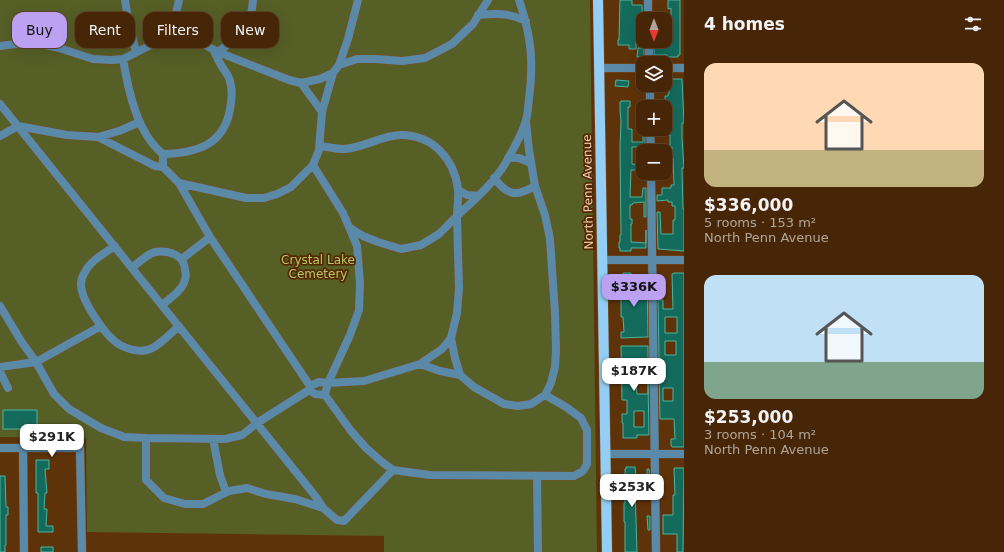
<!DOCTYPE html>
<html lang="en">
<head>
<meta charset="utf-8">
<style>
	:root { --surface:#472607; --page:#513215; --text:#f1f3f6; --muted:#b0a59b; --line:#5f4328; --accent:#bca0f2 }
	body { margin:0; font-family:"DejaVu Sans",sans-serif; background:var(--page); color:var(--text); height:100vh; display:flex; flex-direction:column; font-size:15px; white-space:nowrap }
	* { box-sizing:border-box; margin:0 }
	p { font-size:13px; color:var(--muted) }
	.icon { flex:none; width:22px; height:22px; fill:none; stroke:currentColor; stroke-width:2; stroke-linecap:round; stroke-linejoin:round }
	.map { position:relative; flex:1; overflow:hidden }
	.sheet { display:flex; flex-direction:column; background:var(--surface); width:320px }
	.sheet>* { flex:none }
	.guide { position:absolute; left:12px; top:12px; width:380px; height:36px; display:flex; gap:8px }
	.needle { width:26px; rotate:180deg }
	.tools { position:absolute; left:636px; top:12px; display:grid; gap:8px }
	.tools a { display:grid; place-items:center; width:36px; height:36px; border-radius:8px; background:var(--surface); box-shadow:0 4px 16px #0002,0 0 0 1px var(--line); font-size:20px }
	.price { position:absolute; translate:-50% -34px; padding:0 9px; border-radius:8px; background:#fff; color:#222; font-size:13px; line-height:26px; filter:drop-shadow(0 1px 2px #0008) }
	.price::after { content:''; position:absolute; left:50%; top:24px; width:12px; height:9px; margin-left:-6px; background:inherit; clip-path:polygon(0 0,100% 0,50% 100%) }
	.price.current { background:var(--accent); color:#111 }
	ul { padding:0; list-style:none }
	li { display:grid; align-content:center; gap:8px; height:212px; padding:0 20px }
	li span { display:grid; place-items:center; height:124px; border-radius:12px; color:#555 }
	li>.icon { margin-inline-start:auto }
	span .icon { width:72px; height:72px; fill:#fffc; stroke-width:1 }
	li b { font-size:17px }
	h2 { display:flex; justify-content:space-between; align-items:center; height:48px; padding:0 20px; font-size:17px }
	.chip { padding:0 14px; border-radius:12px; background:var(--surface); box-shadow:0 4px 16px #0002,0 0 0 1px var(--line); font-size:14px; line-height:36px }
	.chip.current { background:var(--accent); color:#111 }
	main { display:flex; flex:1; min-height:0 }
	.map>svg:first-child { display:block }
</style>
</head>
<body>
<main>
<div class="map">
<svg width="684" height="552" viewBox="0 0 684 552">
	<rect width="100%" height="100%" fill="#5f3309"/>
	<path fill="#565f26" d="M0,0h590l7,552h-213v-16l-297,-4 -1,-94 -86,-1z"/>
	<path fill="#146b5c" stroke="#4cb5a0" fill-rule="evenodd" d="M620,0h12v5h10l1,32h-7v12h-7v-4h-11v-5h1z
		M668,0h12v55h-2v2h-11v-2h-13v-14h13v-5h4v-28l-3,1z
		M638,48h6v9h-7z
		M669,79h13l2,44h-2v15l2,30h-2v2l1,39h1v42l-26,-2 -1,-37h3l1,22h12v-14h2v-14h-3v-4h-4v-2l-11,1v-6h5v-7h9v-3h3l-1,-27h-1v-11h-2v-12h-1l-1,-3v-21h-3v-15h3v-2h1z
		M616,80l13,1 -1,6 -13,-1z
		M621,101h9v6h-2v22h4v13h11v-13h2v22h-2v-4h-11v17l11,1v5h-12l-1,27h12l1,-9h3v29h-2v-15l-11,1 -1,2h-2v14h2v5h-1v18l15,1v-13v18h-15v3h-11v-3h-1v-6h1v-7h1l-1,-88 1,-25 -1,-12v-8h1z
		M623,273h8v13h11v-11h5l1,62 -27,1v-6h3l-1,-15h-2v-31z
		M674,273h10v174h-12l-1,-2v-6h4l-1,-20h-14l-1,-42 2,-5v-13h-2l-1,-59h5v9h10l-1,-35zM665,317h12v16h-12zM665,341h11v14h-11zM663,388h10v13h-10z
		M621,346h27v24l-12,1 -1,4 2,19h11v-12l1,53h-12v3h-14v-15h-1v-9h5v-14h-5zM634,411h10v16h-10z
		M3,410h34v19h-34z
		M36,460h13v9h-4l2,24h-2l-1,16h3l-1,17h7v6h-15v-39h-2z
		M626,467h9l1,9h11v-7h2l1,12h-12v5h-3l2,66h-12v-30h-1v-19h1v-34h1z
		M674,468h10l-1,84h-6v-18h-14v-19h10v-20h2z
		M0,476h5l1,31h2v8h-2v30h-1v7h-5z
		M647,516h3v14h-2z
		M41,547h12v5h-12z"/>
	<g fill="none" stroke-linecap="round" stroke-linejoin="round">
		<g stroke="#794f28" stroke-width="9">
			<path id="minor" d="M125,0l3,19 8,33
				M648,0v19
				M478,15c19,-2 31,-2 48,6
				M171,35l8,-35
				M649,41v22
				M0,46l23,-3 18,1 18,4 34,11 18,1 12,-1 48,-24 14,2 11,3 22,12 71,28 12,3 19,-4 13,-6 6,-8 18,-6h18l27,2 23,-3 27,-14 21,-20 15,-24
				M218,52c19,-14 34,-26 35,-52
				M123,59c5,30 14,75 40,95 32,-1 61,-8 67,-45 2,-10 3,-21 -1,-31 -2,-5 -6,-9 -8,-13 -3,-5 -5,-10 -7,-14
				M339,65l9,-26 10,-39
				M600,68h43
				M665,68h19
				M301,83l21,29
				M650,85v22
				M0,104l316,393 7,11 -28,-9 -29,-5 -19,-6 -18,3 -26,13h-18l-21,-6 -18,-18v-42
				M650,129l1,22
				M0,136l18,-10 49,9 31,2 57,29 8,1
				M98,137l21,-6 21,-9
				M320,146c8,1 16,3 24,3 20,-1 38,-14 57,-14 32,0 53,24 57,54 1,9 -1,18 -1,27l-18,18 -18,11 -20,4 -23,-7 -15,-6 -14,-9
				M163,154v13l16,16 31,54 100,149 9,-4 9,1 -3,12
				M508,158h11l12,5
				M313,165l30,48 14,33 3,37 -1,27 -9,25 -22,48 36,-2 56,-17 22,-15 9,-11 6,-25 2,-25 -2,-72c17,-16 35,-31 48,-52 6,-11 18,-31 21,-44 2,-6 2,-14 3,-21 5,-37 2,-64 -10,-99
				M651,173l5,379
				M494,178c14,18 22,19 41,8
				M179,183l67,15h18l13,-4 14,-7 22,-22 6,-15 3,-38 11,-39
				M458,190l9,5 11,1
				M115,246c-10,7 -25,15 -30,26 -2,3 -4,9 -4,12 0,17 25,53 39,61 8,4 19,7 27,5 10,-2 24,-17 32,-24
				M182,259l28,-22
				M602,260h82
				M132,268c7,-6 15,-14 23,-16 14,-2 30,3 30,19 1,3 1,6 0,9 -3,11 -15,18 -23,25
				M0,306l21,35 15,21 18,32 15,15 32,19 23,9 22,1 79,1 17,-4 15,-12 52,-33
				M451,338l4,20 5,17
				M420,364l20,7 20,4 14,12 30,17 14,2 13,-2 14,-9 6,-12 4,-16 1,-17 -1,-37 -5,-74 -5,-24 -10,-29 -6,-36 -3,-28
				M0,367l36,-5 65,-36
				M0,372l8,16
				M310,386l-1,4 6,4 10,1 26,36 15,17 16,14 11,8 37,5 144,1 9,-5 4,-7v-34l-6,-12 -15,-11 -21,-12
				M213,439l7,36 6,17
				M0,448h80l2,104
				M23,448l1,104
				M605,454h79
				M537,476l1,76
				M323,508l14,12 7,1 49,-51"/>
		</g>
		<g stroke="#794f28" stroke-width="11">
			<path id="major" d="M598,0l9,552"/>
		</g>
		<use href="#minor" stroke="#5b8aa9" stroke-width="8"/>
		<use href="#major" stroke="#95cef4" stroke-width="10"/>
	</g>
	<g text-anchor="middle" stroke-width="3.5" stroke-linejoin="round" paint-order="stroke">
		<g font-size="12" fill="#f2d0b7" stroke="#542800">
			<text transform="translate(588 192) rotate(-91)" y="4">North Penn Avenue</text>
		</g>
		<g font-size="12" fill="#b8ca68" stroke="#542800">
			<text x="318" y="264">Crystal Lake<tspan x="318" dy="14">Cemetery</tspan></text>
		</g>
	</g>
</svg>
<div class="tools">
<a><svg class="needle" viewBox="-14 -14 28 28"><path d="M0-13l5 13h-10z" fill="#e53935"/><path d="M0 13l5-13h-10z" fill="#b0a59b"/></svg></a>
<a><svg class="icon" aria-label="layers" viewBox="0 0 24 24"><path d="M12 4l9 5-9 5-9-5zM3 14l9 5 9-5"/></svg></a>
<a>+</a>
<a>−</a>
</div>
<b class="price current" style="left:634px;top:308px">$336K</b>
<b class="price" style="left:634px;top:392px">$187K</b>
<b class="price" style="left:52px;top:458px">$291K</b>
<b class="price" style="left:632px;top:508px">$253K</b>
<div class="guide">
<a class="chip current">Buy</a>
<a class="chip">Rent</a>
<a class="chip">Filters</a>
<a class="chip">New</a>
</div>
</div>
<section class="sheet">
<h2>4 homes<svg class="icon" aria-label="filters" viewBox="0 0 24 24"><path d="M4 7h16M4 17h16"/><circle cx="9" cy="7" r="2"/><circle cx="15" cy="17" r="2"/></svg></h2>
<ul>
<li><span style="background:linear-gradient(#ffd9b3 70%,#c2b280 0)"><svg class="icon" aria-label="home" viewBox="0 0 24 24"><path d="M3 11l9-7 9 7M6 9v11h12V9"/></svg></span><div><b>$336,000</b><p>5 rooms · 153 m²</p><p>North Penn Avenue</p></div></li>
<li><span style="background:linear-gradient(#bfe0f5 70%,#7fa58c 0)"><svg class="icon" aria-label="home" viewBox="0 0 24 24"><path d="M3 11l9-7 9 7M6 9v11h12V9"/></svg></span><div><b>$253,000</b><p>3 rooms · 104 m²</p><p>North Penn Avenue</p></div></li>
</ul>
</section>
</main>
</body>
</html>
